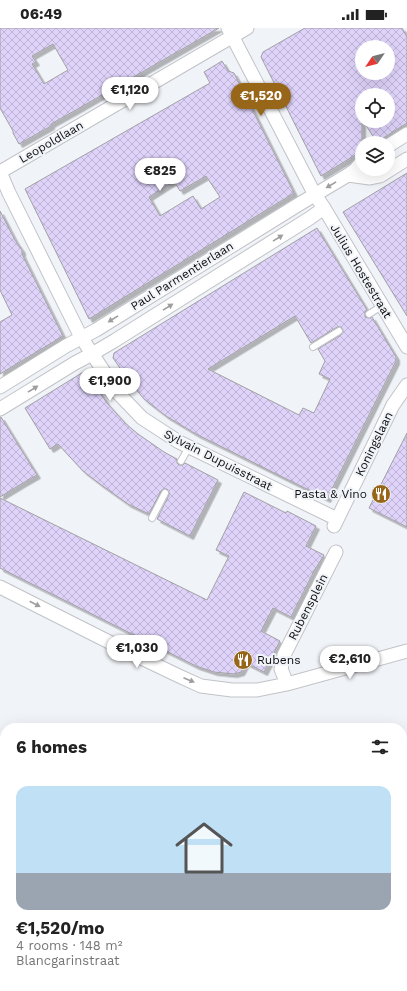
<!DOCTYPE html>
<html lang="en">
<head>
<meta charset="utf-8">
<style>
	:root { --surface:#fff; --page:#f2f2f2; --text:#222; --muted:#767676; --line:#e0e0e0; --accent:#986619 }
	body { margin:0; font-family:"Work Sans",sans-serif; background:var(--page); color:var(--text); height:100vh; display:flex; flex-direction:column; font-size:15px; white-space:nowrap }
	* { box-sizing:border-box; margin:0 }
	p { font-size:13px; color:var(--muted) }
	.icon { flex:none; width:22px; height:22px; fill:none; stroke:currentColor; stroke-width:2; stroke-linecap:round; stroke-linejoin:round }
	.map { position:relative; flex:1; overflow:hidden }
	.drawer { position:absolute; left:0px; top:695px; width:407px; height:268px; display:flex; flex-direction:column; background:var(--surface); border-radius:16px 16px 0 0; box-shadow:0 4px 16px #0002 }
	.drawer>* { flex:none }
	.needle { width:26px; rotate:235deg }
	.tools { position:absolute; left:355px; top:12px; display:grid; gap:8px }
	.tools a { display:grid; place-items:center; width:40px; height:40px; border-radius:50%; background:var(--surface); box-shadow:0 4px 16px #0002; font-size:20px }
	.price { position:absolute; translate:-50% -34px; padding:0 9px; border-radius:14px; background:#fff; color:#222; font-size:13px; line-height:26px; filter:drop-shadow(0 1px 2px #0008) }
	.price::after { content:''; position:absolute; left:50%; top:24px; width:12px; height:9px; margin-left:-6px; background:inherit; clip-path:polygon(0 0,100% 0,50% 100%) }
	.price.on { background:var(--accent); color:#fff }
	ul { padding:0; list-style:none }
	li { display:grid; align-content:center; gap:8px; height:212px; padding:0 16px }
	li+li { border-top:1px solid var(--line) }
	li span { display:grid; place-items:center; height:124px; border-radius:12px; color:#555 }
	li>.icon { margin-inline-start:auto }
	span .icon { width:72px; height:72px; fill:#fffc; stroke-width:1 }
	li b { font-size:17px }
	h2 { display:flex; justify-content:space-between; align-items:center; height:48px; padding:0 16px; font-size:17px }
	.status { display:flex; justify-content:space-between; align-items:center; height:28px; padding:0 20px; background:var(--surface); direction:ltr }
	.status svg { height:11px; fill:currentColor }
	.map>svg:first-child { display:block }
</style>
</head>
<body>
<div class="status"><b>06:49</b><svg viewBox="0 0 49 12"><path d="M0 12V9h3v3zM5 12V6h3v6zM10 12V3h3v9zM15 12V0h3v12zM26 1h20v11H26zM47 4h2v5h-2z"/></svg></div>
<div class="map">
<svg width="407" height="963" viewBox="0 0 407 963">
	<defs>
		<pattern id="water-ripples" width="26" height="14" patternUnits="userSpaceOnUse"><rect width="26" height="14" fill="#4eadb1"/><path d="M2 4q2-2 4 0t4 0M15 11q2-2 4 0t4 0" fill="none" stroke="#3f8b8e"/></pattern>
		<pattern id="building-cross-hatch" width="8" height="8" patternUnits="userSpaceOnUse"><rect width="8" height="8" fill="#dfd3fa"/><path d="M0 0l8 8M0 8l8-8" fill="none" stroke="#beb4d5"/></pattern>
		<filter id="shadow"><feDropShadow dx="3.5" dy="3.5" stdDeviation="0" flood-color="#0004"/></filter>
	</defs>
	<rect width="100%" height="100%" fill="#f0f3f7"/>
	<path fill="url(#water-ripples)" d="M0,760l5,2v196h397v-24l5,2v27h-407z"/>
	<path fill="url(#building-cross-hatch)" stroke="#a1a0a4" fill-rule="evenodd" filter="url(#shadow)" d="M0,0h219l-143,82 -25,14v2l-32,18 -6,-11v-2l-13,-23zM53,16l15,26 -24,14 -12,-20 4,-2 -4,-6z
		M305,0h97l5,9v86l-30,19 -14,-21h25v-26h-26v56l-41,25 -60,-119 2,-5zM380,14l3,5h5v26h-26v-26h10z
		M222,33l6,10 6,2 60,120 -205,126 -64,-130 185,-106 -6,-11zM206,148l14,21 -19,12 -8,-13 -33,20 -11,-19 25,-16 6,10z
		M407,145v143l-64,-104z
		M0,183l15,29 7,10v4l41,82 -63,38v-52l12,-7 -12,-25z
		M317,200l50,82 -2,2v5l4,1 3,-1 24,40v4l-69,138 -131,-65 -30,-18 -22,-17 -15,-18 -16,-23 1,-5zM295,288l16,27 26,-16h4l2,3 -2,5 -23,14 7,12 -6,13 11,5 -16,34 -11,-5 -4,7 -91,-46z
		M85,343l22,32 19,21 12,10 26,18 11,6 2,1v4l2,2h4l2,-2 33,17 -28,56 -33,-17 12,-24v-3l-2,-3h-3l-3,2 -12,23 -21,-10 -28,-20 -17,-13 -25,-27 -8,5 -25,-41z
		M0,389h1l36,58 -14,8 -23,14z
		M407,405v94l-38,-19z
		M244,464l42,21 1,-2 29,15 -10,20 18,9 -10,16 -23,46 -18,-9 -12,23 19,10 -16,31 -18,-9 -5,9 -7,2 -20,-2 -18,-6 -196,-98v-70l207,102 22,-44 -13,-6z"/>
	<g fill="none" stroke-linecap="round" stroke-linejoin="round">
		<g stroke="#c1c3c7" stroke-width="8">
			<path id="lane" d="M369,286l13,-8
				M313,319l26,-16
				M181,433l8,-14
				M152,490l13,-25"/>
		</g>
		<g stroke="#c1c3c7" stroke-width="15">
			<path id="street" d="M228,0l87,167 9,13 83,139
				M388,118l19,-12
				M0,144l9,21 72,144 37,56 24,25 37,24 158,77
				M0,144l247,-144
				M348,147l22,3 10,-2 27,-17
				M0,359l66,-41 30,-16 205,-127 47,-28 7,-5 7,-8
				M0,381l75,-46 17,-9 22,-13 196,-123 14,-10
				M334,498l59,-121 14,-20
				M0,559l131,66 48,23 22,10 31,4h25l30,-6 120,-33
				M287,656l-6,-15 3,-14 52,-103"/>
		</g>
		<use href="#lane" stroke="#fff" stroke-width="6"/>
		<use href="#street" stroke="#fff" stroke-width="13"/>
	</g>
	<defs><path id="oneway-solid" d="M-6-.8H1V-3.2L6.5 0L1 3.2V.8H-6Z"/></defs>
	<g fill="#9e9e9f">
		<use href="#oneway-solid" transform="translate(331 157) rotate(149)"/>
		<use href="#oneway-solid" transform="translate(278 210) rotate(-32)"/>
		<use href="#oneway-solid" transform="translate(168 279) rotate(-32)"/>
		<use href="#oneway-solid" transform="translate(113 291) rotate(148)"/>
		<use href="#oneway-solid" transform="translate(33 361) rotate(-32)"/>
		<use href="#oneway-solid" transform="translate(35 576) rotate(27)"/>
		<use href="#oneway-solid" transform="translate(189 652) rotate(23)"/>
	</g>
	<defs>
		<g id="restaurant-disc" transform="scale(1)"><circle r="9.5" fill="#986619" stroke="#f0f3f7"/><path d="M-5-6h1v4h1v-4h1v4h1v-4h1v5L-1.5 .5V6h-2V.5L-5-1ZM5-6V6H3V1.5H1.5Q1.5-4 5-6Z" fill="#fff"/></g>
	</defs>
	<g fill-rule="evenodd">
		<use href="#restaurant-disc" x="381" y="466"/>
		<use href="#restaurant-disc" x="243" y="632"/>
	</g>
	<g text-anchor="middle" stroke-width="4" stroke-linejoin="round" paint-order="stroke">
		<g font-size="12" fill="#0d0d0f" stroke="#f0f3f7">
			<text transform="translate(51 114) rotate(-30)" y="4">Leopoldlaan</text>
			<text transform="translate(361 243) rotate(59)" y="4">Julius Hostestraat</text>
			<text transform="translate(182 248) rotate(-32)" y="4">Paul Parmentierlaan</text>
			<text transform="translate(374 416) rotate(-64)" y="4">Koningslaan</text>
			<text transform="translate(218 432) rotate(27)" y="4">Sylvain Dupuisstraat</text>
			<text transform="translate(308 579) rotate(-63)" y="4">Rubensplein</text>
		</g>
		<g font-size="12" fill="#0d0d0f" stroke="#f0f3f7" text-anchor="end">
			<text x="367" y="470">Pasta &amp; Vino</text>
			<text x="257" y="636" text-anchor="start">Rubens</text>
		</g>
	</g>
</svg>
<div class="tools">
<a><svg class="needle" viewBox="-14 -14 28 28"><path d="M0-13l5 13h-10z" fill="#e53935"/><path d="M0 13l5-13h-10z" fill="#767676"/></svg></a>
<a><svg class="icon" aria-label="locate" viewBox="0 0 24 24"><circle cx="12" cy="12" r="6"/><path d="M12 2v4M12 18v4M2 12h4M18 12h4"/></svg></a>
<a><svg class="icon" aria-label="layers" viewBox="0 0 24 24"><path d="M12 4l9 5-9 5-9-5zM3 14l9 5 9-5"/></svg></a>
</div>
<b class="price" style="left:130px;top:83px">€1,120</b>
<b class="price on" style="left:261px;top:89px">€1,520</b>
<b class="price" style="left:160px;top:164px">€825</b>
<b class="price" style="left:110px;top:374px">€1,900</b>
<b class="price" style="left:137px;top:641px">€1,030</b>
<b class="price" style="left:350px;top:652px">€2,610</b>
<section class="drawer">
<h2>6 homes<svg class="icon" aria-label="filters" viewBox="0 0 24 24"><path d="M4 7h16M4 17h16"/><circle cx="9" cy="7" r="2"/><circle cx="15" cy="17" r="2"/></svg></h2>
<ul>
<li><span style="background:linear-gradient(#bfe0f5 70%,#9aa5b1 0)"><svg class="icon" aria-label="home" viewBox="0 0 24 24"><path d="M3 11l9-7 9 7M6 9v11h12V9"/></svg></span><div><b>€1,520/mo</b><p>4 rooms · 148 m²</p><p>Blancgarinstraat</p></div></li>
</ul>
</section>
</div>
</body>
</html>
